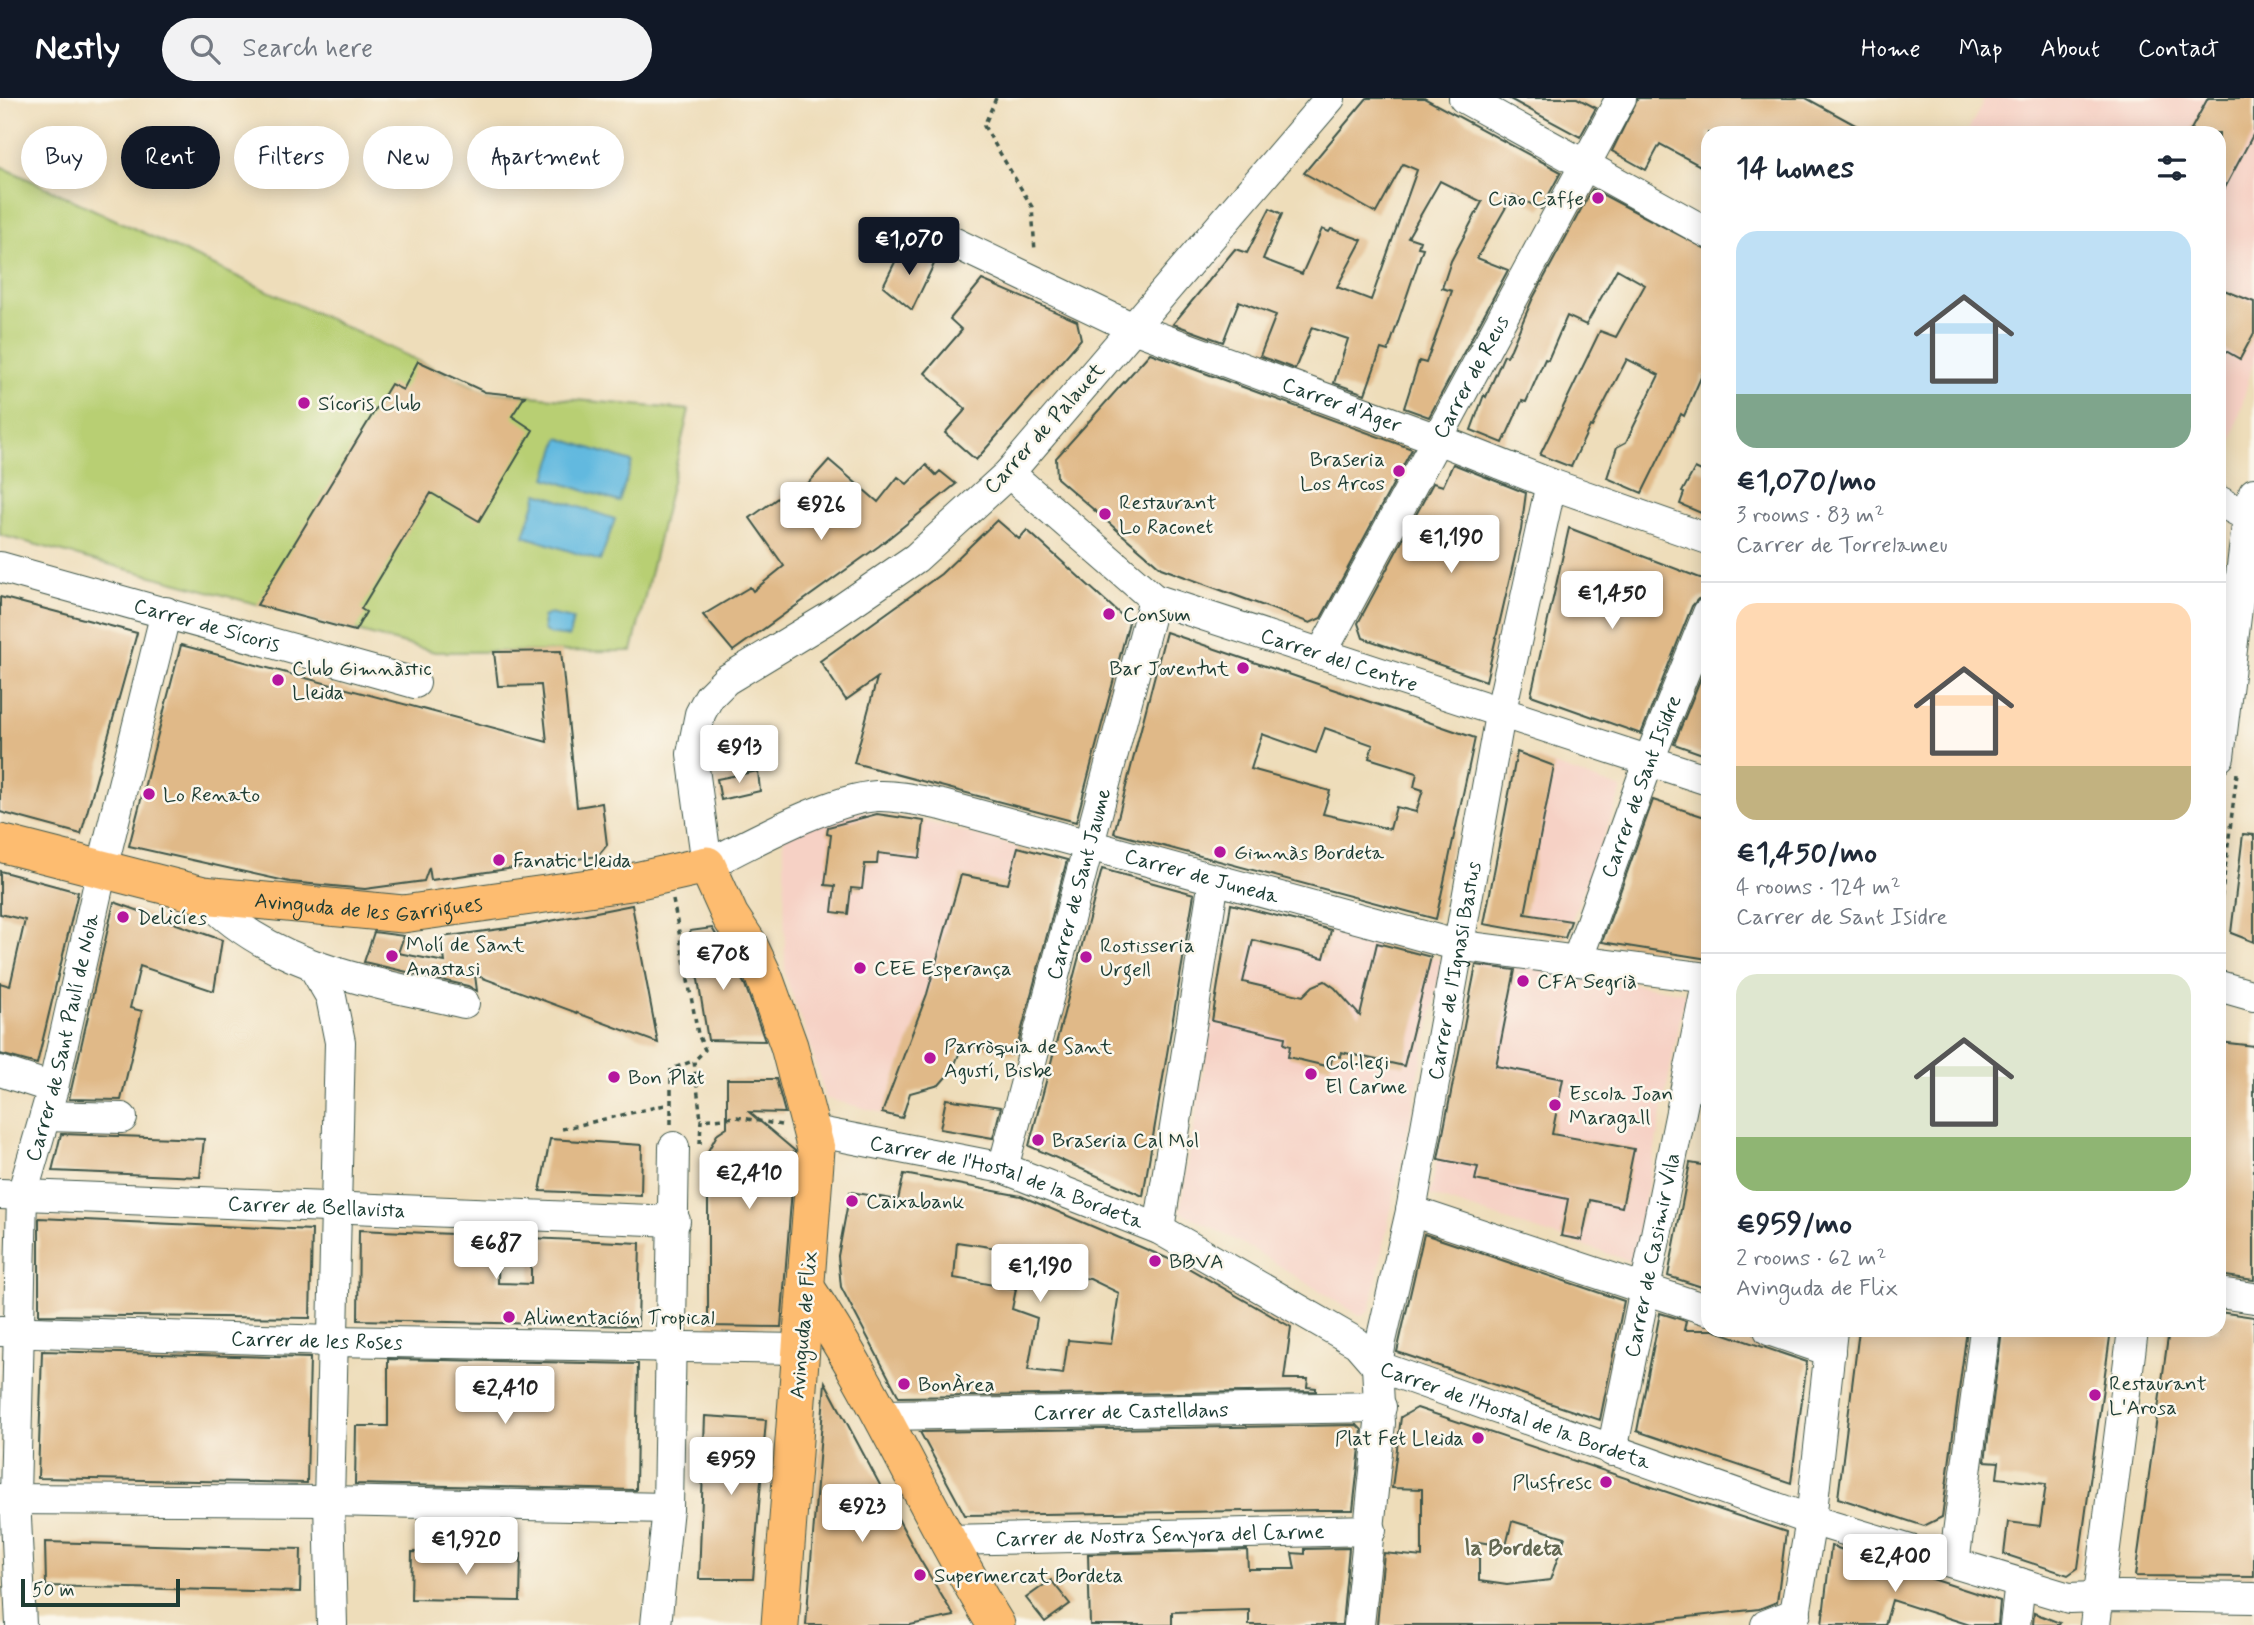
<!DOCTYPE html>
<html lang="en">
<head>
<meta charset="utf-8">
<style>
	:root { --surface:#fff; --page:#f2f2f3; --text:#1f2937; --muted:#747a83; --line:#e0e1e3; --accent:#111827 }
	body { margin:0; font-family:Mynerve,sans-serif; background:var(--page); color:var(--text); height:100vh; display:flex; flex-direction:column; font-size:26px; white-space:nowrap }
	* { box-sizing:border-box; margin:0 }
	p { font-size:23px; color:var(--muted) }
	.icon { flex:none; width:38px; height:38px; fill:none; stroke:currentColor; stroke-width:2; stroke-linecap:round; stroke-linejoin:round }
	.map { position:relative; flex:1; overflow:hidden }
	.details { position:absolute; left:1701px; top:28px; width:525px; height:1211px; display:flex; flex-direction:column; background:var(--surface); border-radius:21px; box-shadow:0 4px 18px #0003 }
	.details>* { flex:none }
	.guide { position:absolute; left:21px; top:28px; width:665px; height:63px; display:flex; gap:14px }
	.scale { position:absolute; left:21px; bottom:18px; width:159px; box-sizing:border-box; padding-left:7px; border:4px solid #1f3d34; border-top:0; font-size:19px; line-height:24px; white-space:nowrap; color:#1f3d34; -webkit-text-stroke:5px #fbf7ec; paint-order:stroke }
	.price { position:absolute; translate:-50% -60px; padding:0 16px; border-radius:7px; background:#fff; color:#222; font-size:23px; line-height:46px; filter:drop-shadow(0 2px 4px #0008) }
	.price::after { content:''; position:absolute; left:50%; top:42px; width:21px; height:16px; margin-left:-10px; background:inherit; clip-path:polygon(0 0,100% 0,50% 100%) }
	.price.current { background:var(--accent); color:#fff }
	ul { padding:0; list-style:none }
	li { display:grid; align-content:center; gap:14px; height:371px; padding:0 35px }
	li+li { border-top:2px solid var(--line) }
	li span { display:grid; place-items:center; height:217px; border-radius:21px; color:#555 }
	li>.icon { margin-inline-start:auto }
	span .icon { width:126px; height:126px; fill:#fffc; stroke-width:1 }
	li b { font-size:30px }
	h2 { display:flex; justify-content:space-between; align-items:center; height:84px; padding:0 35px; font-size:30px }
	.chip { padding:0 24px; border-radius:32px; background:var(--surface); box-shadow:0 4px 18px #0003; font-size:24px; line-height:63px }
	.chip.current { background:var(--accent); color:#fff }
	header { display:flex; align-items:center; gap:42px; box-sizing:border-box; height:98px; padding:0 35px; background:var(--accent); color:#fff }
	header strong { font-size:33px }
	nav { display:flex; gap:38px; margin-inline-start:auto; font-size:24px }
	.search { width:490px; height:63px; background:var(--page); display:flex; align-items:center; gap:18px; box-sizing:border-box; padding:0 24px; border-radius:38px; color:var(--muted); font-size:26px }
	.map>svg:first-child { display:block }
</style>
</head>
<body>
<header>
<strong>Nestly</strong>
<div class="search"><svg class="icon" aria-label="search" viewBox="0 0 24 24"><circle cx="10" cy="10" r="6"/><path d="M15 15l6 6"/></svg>Search here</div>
<nav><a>Home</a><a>Map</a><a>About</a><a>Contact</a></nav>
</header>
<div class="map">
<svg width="2254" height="1527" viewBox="0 0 2254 1527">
	<rect width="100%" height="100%" fill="#fbf7ec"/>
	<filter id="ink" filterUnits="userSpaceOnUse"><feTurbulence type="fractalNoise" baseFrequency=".0143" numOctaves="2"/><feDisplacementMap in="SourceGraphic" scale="14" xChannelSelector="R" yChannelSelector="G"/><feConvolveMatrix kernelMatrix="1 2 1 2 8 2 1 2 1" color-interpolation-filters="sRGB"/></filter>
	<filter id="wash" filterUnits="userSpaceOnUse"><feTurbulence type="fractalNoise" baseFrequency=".00686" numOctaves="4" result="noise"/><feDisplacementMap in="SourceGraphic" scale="28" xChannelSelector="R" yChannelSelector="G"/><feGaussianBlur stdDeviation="1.57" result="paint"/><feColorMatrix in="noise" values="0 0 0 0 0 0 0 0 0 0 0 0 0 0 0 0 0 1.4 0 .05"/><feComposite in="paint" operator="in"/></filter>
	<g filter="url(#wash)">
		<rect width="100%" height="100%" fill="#eeddba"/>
		<path fill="#f6d1c5" d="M1985,0h269v262l-29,107 -6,-3v-331h-252z
			M1517,654l105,37 -57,149 -81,-14z
			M861,713l63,10 94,26 -10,37 -47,-9 -34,119 -45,119 -57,-15 -17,-61 -23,-61 -1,-145z
			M1231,806l212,56 -73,351 -10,5 -106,-66 -74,-39z
			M1477,860l208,35 -52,269 -203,-67z"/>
		<path fill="#b8cf73" stroke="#6c8654" stroke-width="2" d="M0,68l485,226 204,18 -57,241 -197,1 -435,-117z"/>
		<path fill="#62b9df" stroke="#407b8a" stroke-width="2" d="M559,340l73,24 -13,40 -73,-24z
			M538,395l77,26 -15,42 -76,-25z
			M549,516l24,5 -4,18 -21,-3 -4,-4 -1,-13z"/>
		<g id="blocks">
			<path fill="#e0b988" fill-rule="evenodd" d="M1367,0h57l137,74 -20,37 -28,-14 -36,63 31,12 -79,147 -25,-9 15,-47 7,2 26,-72 -10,-3 9,-27 31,-59 -42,-21 -32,56 12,4 -2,6 5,1 -35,103 -7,-2 -16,45 -31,-11 14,-44 -36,-12 -17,42 -35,-13 16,-41 -37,-14 -16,41 -50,-18 62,-75 12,4 23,-45 12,6 -19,45 39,15 20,-45 7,3 2,-3 31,11 -25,47 34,13 46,-130 -14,-6 -27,49 -72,-40z
				M1508,0h69l19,10 -16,29z
				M1638,0h168l64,35h-162v37l-48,-26 -14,26 -34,-19z
				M2208,0h46v35l-35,66v-66h-30z
				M1592,91l116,61v127l-6,-2 -18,41 -3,-2 -39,79 -35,-15 10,-31 9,-5 33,-67 -32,-16 -35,68 -2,-1 -19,41 -31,-12 60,-124 16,6 29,-52 -28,-16 -31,56 -19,-9 -19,44 -3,-1 -19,43 -4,-1 -19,42 -32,-13 13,-35 2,2 18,-42 3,1 4,-7 21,-49z
				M908,152l27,12 -23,48 -29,-24 16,-32z
				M982,182l95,41 4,18 -105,121 -31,-27 21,-24 -41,-36 37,-43 -12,-11z
				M2219,190l35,14v31l-14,26 -21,-12z
				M1150,255l262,96 -91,169 -11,5 -149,-55 -104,-90 -1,-20z
				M418,263l67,31 40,4 -13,20 21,14 -54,91 -48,-28 -70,116 5,3 -11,19 -98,-26 134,-221 12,6z
				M829,362l49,42 20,-25 9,7 19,-19 10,10 4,-4 16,13 -77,62 -146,105 -30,-36 47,-28 3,4 31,-25 -34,-48 36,-26 10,5z
				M1453,366l73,29 -5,37 -35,151 -123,-43 -5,-15 75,-140 10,3z
				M1695,370l13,6v42l-28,-12 4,-11 -2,-1z
				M997,422l22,19 8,-9 102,92 -53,200 -222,-59 23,-85 -31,22 -26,-39 121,-87z
				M1569,430l139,53v15l-10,3 -6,7 -51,128 -110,-39z
				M0,499l137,36 -56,201 -81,-22z
				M1166,534l309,106 -39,181 -322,-86zM1325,630l48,17 -4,13 48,15 -3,14 9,3 -7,22 -20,-5 -6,22 -67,-15 7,-23 -79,-22 11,-35 54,19z
				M181,547l366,97 -6,-57 -43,1 -4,-34 67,-1 16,156 25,-4 5,42 -9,11 -167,24 -2,-13 -5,14 -59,8 -75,-7 -161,-36z
				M1708,562v96l-34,-12z
				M1517,654l37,14 -29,148 46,7 -6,17 -81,-14z
				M758,673l2,20 -39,9 -4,-21z
				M1653,702l55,18v141l-106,-17z
				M877,716l47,7 -4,37 -42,-5 -1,11h-12l-3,25 -11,-1 -3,26 -16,-2 3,-26 -10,-1 6,-50 -4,-1 1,-7z
				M2243,736l11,1v107l-23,-9z
				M1018,749l49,13 -52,195 -52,-11 -10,25 -14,16 -29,8 -8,25 -20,-5 45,-119 34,-119 47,9z
				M1102,771l92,25 -51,302 -114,-50z
				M0,773l78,21 -41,172 -37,-10v-71l10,3 15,-66 -25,-6z
				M114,804l108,38 -8,51 -74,-25 -10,42 12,3 -21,89 -52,-1z
				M1231,806l100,26 -7,28 -71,-18 -10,42 60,14 10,-10 12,-5 10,7 25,28 17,-73 54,14 -27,109 -63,-14 -1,5 -7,-2 -3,12 -42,-10 2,-11 -6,-2 1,-7 -73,-16z
				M632,807l26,138 -183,-68 2,16 -9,-5 -104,-24 10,-30 30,4 -6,17 47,9 -4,-25 89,-12z
				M712,830l33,57 20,56 -57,-1 -18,-109z
				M1476,867l39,5 -19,96 67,13 -11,55 82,15 -12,58 -32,-7 -8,40 -21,-4 7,-37 -93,-19 3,-13 -40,-8z
				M2219,944l35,4v234l-35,-5z
				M727,981h49l9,34 -36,-1 46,39 -14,176 -73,-1v-175l10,-18 9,-6z
				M946,1001l55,8 -8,31 -53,-9z
				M61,1036l143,5 -4,38 -148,-6z
				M550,1041l92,6 -1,50 -101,-4z
				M1690,1065l18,3v123l-40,-13z
				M904,1076l117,22 162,69 108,62 -7,52h24l-1,8 9,1v3l-417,6 -58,-110 -3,-31 12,-64 48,8zM957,1144l53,8 -2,7 50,11 -1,4 6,3 27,4 29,14 -8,51 -43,-4 -5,34 -35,-4 9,-52 -25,-9 4,-20 -62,-11z
				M39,1120l273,12 -2,88 -271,-3z
				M359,1132l140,6 -1,47 33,1v-46l109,5 -2,83 -280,-6z
				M1424,1136l200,67 -24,119 -203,-68z
				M2219,1214l35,5v260l-119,-1 34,-246h50z
				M1660,1215l26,8 -2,9h29l94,32 -16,121 -154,-52z
				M1859,1232h108l-25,187 -18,9 -86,-28z
				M2002,1232h109l-33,238 -10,7 -64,-21 4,-32 32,4 6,-42 -49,-6 2,-16 -14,-1z
				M42,1253l268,7 -3,125 -269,-5z
				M388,1261l250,5 -2,126 -281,-6 1,-58h32z
				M825,1284l94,176 35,58 -44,9h-104z
				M1417,1310l369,124 -9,70 -18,7 -141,16h-241l7,-72 38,4v-68l-30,-1 9,-71zM1512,1423l53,16 -15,43 -43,5 -28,-4v-39l27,4z
				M705,1318l61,4 -13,159h-54z
				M1357,1327l5,5 -9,80h-35l-353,5 -45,-83z
				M45,1444l256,7 -1,43 -254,-6z
				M1831,1448l169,55 -2,24h-28l-78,-25 -7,25h-63z
				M1349,1450l-7,77h-93v-15l-77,2v13h-82l-2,-71 159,-4 1,19h47l-3,-16 13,1v-5z
				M412,1454l109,2 -1,47 -109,-2z
				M1051,1482l19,24 -25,18 -19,-24z
				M2034,1515l26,10 -1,2h-26z"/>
		</g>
	</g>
	<g filter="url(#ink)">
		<use href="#blocks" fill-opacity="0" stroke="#3e5548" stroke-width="2"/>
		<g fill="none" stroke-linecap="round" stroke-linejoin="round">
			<g stroke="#3e5548" stroke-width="32">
				<g id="minor">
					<path id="s1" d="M1330,0l-321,375 -93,85 -86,59 -104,63 -17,17 -9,17 -8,40 15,111c44,-22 123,-66 170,-69 21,-1 44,5 65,9l514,140 252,33"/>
					<path d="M1464,0l244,135"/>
					<path id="s2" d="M934,135l199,95 304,111 114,45 157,55"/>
					<path id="s3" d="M1009,375l145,126 554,181"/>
					<path d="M2219,403l35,19"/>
					<path id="s4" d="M0,469l415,116"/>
					<path id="s5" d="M1321,556l300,-556"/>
					<path d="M2219,659l29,-240 6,-24"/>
					<path d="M203,797c68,74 168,86 261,108"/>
					<path id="s6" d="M1577,863l72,-201 59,-147"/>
					<path d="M314,870l17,29 9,45 -11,459 3,124"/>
					<path d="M2219,888l35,10"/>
					<path d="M0,973l53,17"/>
					<path d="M45,1018l77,2"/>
					<path id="s7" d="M814,1033l189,37 156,61 198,114 20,23 434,154 258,78 51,-2 134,2"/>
					<path id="s8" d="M1003,1070l151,-569"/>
					<path id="s9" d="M0,1096l675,27"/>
					<path d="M1411,1113l297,99"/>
					<path d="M1159,1131l55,-349"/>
					<path d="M2219,1195l35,5"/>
					<path d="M1769,1232l61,21"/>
					<path id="s10" d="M0,1233l333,10 467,8"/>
					<path id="s11" d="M883,1317l498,-8"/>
					<path id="s12" d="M1612,1353l96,-472"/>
					<path d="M0,1401l329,2 339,7"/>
					<path id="s13" d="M948,1442l423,-10"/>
					<path d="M1954,1465l31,-233"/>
					<path id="s14" d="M21,1527l-6,-128 7,-302 31,-107 49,-219 64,-257"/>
					<path d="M656,1527l12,-117 6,-361"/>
					<path id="s15" d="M1359,1527l21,-202 -3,-57 4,-25 30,-130 89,-496 51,-231"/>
					<path d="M1766,1527l30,-12"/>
					<path d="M1793,1527l18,-105 21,-190"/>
					<path d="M2015,1527l5,-42"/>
					<path d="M2095,1527l38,-295"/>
				</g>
			</g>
			<g stroke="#3e5548" stroke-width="39">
				<g id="major">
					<path id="s16" d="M0,745l203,52 200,19 228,-32 76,-17 23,51 19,29 15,32 25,69 27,103 -36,476"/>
					<path d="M806,1190c72,107 122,227 190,337"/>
				</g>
			</g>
			<path stroke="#3e5548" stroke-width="3.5" stroke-dasharray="5 5" stroke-linecap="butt" d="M996,0l-12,28 48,81 3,45
				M673,802l25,134 7,16 -11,11 7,59
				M2219,819l18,-144
				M671,1026v-55l22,-8
				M562,1031l107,-25
				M700,1046l1,-24 36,-3 44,8"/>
			<use href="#minor" stroke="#fff" stroke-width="30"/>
			<use href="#major" stroke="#fdbc70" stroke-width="37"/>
		</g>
	</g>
	<g fill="#b5179e" stroke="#fbf7ec" stroke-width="2.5">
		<circle cx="1598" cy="100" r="7"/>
		<circle cx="304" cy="305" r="7"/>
		<circle cx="1399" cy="373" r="7"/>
		<circle cx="1105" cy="416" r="7"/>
		<circle cx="1109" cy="516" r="7"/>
		<circle cx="1243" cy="570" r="7"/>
		<circle cx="278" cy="582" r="7"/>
		<circle cx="149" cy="696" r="7"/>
		<circle cx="1220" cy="754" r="7"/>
		<circle cx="499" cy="762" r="7"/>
		<circle cx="123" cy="819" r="7"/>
		<circle cx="392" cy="858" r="7"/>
		<circle cx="1086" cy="859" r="7"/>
		<circle cx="860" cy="870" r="7"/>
		<circle cx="1523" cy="883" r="7"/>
		<circle cx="930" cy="960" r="7"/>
		<circle cx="1311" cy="976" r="7"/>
		<circle cx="614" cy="979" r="7"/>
		<circle cx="1555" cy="1007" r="7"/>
		<circle cx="1038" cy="1042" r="7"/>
		<circle cx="852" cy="1103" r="7"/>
		<circle cx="1155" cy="1163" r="7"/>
		<circle cx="509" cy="1219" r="7"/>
		<circle cx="904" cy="1286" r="7"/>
		<circle cx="2095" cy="1297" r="7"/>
		<circle cx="1478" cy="1340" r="7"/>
		<circle cx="1606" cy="1384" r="7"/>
		<circle cx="920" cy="1477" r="7"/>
	</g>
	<g text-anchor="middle" stroke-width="5" stroke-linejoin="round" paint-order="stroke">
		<g font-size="21" fill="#1f3d34" stroke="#fbf7ec" text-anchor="start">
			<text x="1584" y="107" text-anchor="end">Ciao Caffe</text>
			<text x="318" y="312">Sícoris Club</text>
			<text x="1385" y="368" text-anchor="end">Braseria<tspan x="1385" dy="24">Los Arcos</tspan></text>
			<text x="1119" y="411">Restaurant<tspan x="1119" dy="24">Lo Raconet</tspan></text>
			<text x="1123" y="523">Consum</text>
			<text x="292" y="577">Club Gimnàstic<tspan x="292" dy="24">Lleida</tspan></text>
			<text x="1229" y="577" text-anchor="end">Bar Joventut</text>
			<text x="163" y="703">Lo Renato</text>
			<text x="1234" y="761">Gimnàs Bordeta</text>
			<text x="513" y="769">Fanatic Lleida</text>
			<text x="137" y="826">Delicíes</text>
			<text x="406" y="853">Molí de Sant<tspan x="406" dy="24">Anastasi</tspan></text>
			<text x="1100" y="854">Rostisseria<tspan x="1100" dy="24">Urgell</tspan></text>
			<text x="874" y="877">CEE Esperança</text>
			<text x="1537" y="890">CFA Segrià</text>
			<text x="944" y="955">Parròquia de Sant<tspan x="944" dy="24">Agustí, Bisbe</tspan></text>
			<text x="1325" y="971">Col·legi<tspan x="1325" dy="24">El Carme</tspan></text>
			<text x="628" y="986">Bon Plat</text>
			<text x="1569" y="1002">Escola Joan<tspan x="1569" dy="24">Maragall</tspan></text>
			<text x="1052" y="1049">Braseria Cal Mol</text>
			<text x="866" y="1110">Caixabank</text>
			<text x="1169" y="1170">BBVA</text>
			<text x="523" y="1226">Alimentación Tropical</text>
			<text x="2109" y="1292">Restaurant<tspan x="2109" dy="24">L'Arosa</tspan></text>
			<text x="918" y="1293">BonÀrea</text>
			<text x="1464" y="1347" text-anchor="end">Plat Fet Lleida</text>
			<text x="1592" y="1391" text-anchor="end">Plusfresc</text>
			<text x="934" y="1484">Supermercat Bordeta</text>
		</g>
		<g font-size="21" fill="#1f3d34" stroke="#fbf7ec">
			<text dy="7" stroke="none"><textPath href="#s5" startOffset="315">Carrer de Reus</textPath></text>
			<text dy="7" stroke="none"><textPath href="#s2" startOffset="443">Carrer d'Àger</textPath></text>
			<text transform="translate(1044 330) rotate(-48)" y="7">Carrer de Palauet</text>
			<text dy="7" stroke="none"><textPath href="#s4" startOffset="215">Carrer de Sícoris</textPath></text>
			<text dy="7" stroke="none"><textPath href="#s3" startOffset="387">Carrer del Centre</textPath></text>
			<text dy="7" stroke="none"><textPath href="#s6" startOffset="186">Carrer de Sant Isidre</textPath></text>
			<text dy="7" stroke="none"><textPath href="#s1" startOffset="1561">Carrer de Juneda</textPath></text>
			<text dy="7" stroke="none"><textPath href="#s8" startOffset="294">Carrer de Sant Jaume</textPath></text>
			<text dy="7" stroke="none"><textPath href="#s16" startOffset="376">Avinguda de les Garrigues</textPath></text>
			<text dy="7" stroke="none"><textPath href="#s15" startOffset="663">Carrer de l'Ignasi Bastus</textPath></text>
			<text dy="7" stroke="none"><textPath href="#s14" startOffset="593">Carrer de Sant Paulí de Nola</textPath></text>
			<text dy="7" stroke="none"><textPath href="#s7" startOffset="200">Carrer de l'Hostal de la Bordeta</textPath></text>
			<text dy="7" stroke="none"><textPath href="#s9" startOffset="317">Carrer de Bellavista</textPath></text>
			<text dy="7" stroke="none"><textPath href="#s12" startOffset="200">Carrer de Casimir Vila</textPath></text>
			<text transform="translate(803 1227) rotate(-85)" y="7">Avinguda de Flix</text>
			<text dy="7" stroke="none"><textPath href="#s10" startOffset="317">Carrer de les Roses</textPath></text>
			<text dy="7" stroke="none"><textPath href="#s11" startOffset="248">Carrer de Castelldans</textPath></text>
			<text dy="7" stroke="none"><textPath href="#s7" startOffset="766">Carrer de l'Hostal de la Bordeta</textPath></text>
			<text dy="7" stroke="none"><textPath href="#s13" startOffset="212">Carrer de Nostra Senyora del Carme</textPath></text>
		</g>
		<g font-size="23" font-weight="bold" fill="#636851" stroke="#fbf7ec">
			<text x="1514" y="1457">la Bordeta</text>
		</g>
	</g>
</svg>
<div class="scale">50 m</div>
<b class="price current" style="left:909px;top:179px">€1,070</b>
<b class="price" style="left:821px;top:444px">€926</b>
<b class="price" style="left:1451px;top:477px">€1,190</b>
<b class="price" style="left:1612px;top:533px">€1,450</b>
<b class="price" style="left:739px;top:687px">€913</b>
<b class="price" style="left:723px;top:894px">€708</b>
<b class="price" style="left:749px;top:1113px">€2,410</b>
<b class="price" style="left:496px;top:1183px">€687</b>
<b class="price" style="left:1040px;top:1206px">€1,190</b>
<b class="price" style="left:505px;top:1328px">€2,410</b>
<b class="price" style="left:731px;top:1399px">€959</b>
<b class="price" style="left:862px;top:1446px">€923</b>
<b class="price" style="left:466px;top:1479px">€1,920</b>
<b class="price" style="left:1895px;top:1496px">€2,400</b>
<div class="guide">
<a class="chip">Buy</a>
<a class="chip current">Rent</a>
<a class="chip">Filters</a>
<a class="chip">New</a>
<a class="chip">Apartment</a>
</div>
<section class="details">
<h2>14 homes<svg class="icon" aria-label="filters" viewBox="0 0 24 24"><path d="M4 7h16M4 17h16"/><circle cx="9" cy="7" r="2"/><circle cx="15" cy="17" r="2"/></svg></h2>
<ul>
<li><span style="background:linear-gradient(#bfe0f5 75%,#7fa58c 0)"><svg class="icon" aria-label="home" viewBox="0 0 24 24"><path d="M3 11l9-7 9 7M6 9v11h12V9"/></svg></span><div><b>€1,070/mo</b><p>3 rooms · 83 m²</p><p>Carrer de Torrelameu</p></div></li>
<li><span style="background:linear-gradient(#ffd9b3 75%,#c2b280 0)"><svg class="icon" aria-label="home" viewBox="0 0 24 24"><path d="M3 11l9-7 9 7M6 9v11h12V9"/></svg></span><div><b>€1,450/mo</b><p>4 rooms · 124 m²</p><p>Carrer de Sant Isidre</p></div></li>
<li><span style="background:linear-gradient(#dfe7d0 75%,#8fb573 0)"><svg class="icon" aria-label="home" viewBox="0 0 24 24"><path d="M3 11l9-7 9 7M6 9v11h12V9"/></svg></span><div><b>€959/mo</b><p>2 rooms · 62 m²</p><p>Avinguda de Flix</p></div></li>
</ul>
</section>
</div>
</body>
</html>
